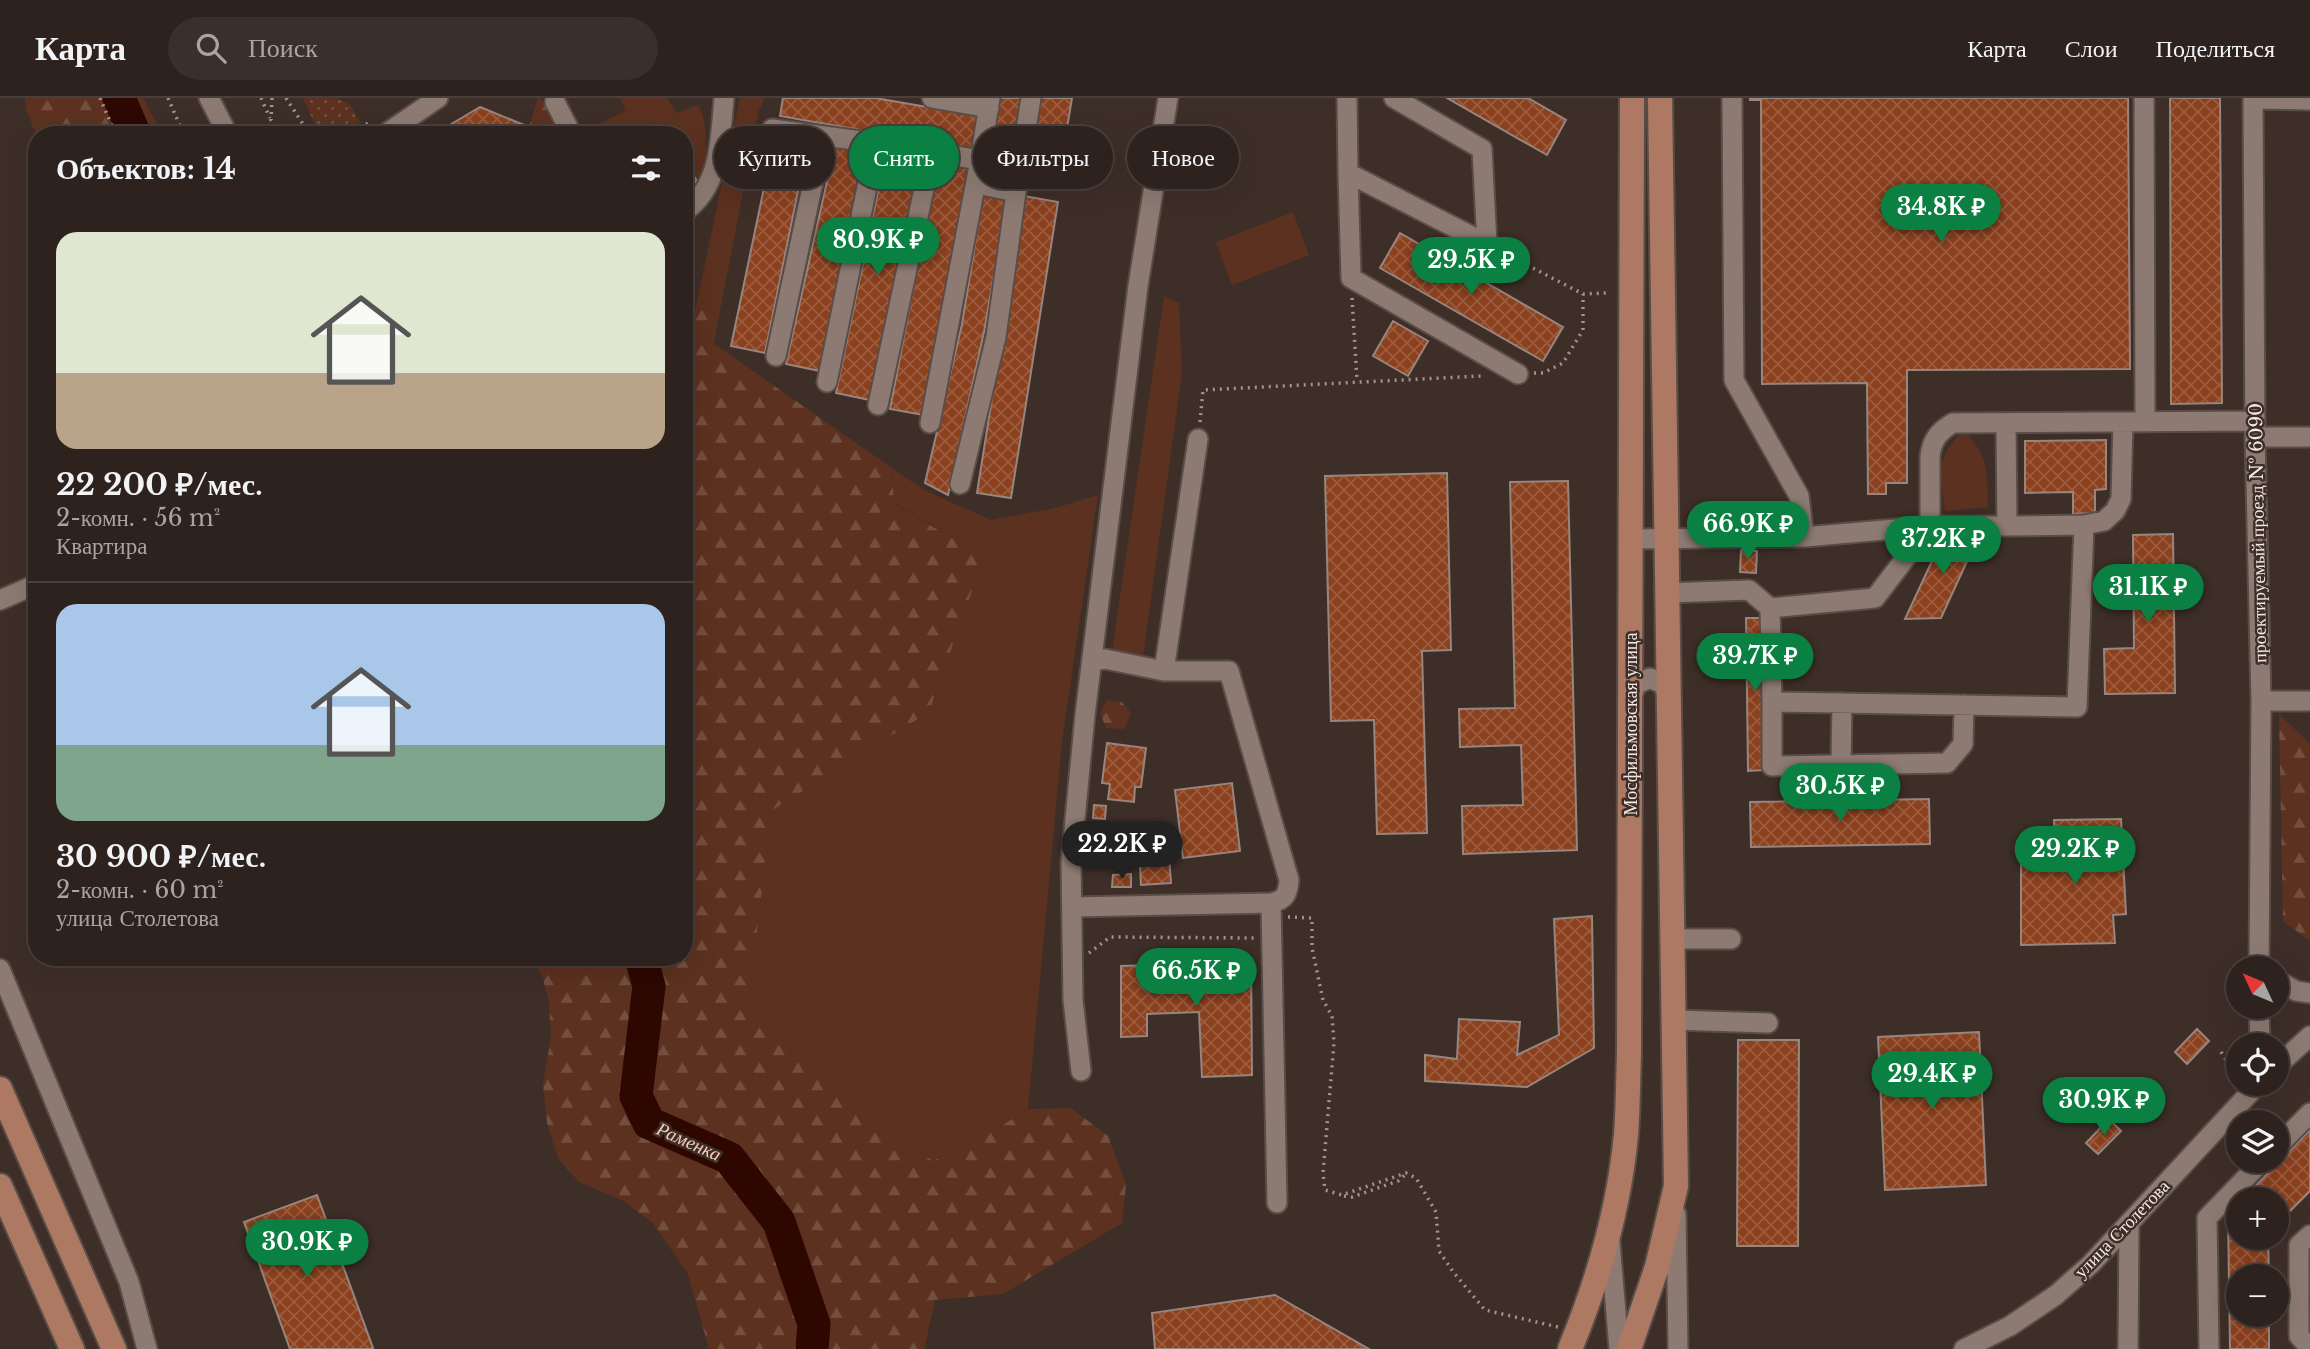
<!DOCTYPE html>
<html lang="ru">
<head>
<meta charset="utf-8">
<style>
	:root { --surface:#2e221e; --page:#3a2f2b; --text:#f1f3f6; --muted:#a7a4a4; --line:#493f3c; --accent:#0b8043 }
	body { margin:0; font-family:"Libre Baskerville",serif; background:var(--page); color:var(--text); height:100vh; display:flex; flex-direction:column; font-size:26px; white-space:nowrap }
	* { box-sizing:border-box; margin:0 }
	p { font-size:23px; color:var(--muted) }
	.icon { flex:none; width:38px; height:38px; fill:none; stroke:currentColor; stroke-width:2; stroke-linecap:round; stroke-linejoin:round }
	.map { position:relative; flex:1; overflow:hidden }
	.sheet { position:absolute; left:28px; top:28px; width:665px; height:840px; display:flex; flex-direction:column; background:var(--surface); border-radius:28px; box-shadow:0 7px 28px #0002,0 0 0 2px var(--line) }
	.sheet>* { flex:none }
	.hud { position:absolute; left:714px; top:28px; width:665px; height:63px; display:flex; gap:14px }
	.needle { width:46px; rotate:314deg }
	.fabs { position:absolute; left:2226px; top:858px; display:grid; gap:14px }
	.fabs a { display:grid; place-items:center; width:63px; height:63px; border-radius:50%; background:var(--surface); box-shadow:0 7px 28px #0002,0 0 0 2px var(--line); font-size:35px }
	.price { position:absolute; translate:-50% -60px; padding:0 16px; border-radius:24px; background:var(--accent); color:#fff; font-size:23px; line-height:46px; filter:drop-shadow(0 2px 4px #0008) }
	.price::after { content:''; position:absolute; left:50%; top:42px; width:21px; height:16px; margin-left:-10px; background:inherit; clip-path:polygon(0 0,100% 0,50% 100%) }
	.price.selected { background:#222; color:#fff }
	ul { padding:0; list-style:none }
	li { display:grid; align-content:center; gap:14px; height:371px; padding:0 28px }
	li+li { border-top:2px solid var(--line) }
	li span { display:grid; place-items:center; height:217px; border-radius:21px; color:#555 }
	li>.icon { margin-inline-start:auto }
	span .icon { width:126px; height:126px; fill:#fffc; stroke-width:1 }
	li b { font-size:30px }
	h2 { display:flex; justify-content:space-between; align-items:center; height:84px; padding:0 28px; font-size:30px }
	.chip { padding:0 24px; border-radius:32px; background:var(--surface); box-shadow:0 7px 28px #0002,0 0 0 2px var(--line); font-size:24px; line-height:63px }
	.chip.selected { background:var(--accent); color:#fff }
	header { display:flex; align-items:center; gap:42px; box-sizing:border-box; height:98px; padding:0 35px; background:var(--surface); border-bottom:2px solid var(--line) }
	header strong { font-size:33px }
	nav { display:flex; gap:38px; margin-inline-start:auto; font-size:24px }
	.search { width:490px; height:63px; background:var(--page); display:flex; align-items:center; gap:18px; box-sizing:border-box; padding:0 24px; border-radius:38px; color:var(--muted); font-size:26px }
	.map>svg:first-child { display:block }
</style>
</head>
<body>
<header>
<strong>Карта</strong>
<div class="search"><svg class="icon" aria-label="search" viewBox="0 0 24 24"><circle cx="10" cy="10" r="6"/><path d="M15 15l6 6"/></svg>Поиск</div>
<nav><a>Карта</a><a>Слои</a><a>Поделиться</a></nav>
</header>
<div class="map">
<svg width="2310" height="1251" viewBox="0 0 2310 1251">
	<defs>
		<pattern id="forest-firs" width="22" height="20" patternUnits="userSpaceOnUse" patternTransform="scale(1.75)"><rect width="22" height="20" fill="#5c311f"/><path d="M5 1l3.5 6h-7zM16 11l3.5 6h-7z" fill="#744f3f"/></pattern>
		<pattern id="park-dots" width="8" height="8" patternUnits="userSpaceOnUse" patternTransform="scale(1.75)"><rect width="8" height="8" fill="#5c311f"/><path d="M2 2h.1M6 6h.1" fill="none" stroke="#744f3f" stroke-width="1.8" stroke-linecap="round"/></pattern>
		<pattern id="building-cross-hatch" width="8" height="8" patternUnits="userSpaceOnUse" patternTransform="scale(1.75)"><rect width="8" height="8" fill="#8b401e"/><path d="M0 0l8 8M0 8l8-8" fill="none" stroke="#9c5c3f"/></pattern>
	</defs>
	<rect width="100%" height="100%" fill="#3e2e28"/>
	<path fill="#5c311f" d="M620,0h47l10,15 21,-8c12,23 10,61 1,84l-8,-5 6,-3 -13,-20v-26h-97v-4l39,-21z
		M740,0h25l-6,12 -40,206 -23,-10z
		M1293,114l16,43 -77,30 -16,-43z
		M1164,198l15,7 3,70 -39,284 -31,-6z
		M1964,333c25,24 23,43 24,76l-43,4c-4,-35 -11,-55 19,-80z
		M892,370l32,22 67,30 64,-12 43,-13 -36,247 -34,367 -38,24 -57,28 -101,-73 -84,-78 23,-199 158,-99 55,-155 -90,-54z"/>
	<path fill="url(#forest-firs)" d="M25,0h118l20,37 -126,1 -11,-27z
		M538,0h2l15,21 7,16h-31l-2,-8z
		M696,208l23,10 -5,28 178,124 2,36 90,53 -55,155 -158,99 -23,199 84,78 101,73 57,-28 38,-24 43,-1 37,28 18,48 -4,39 -119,71 -68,6 -11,49h-215l-21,-75 -35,-51 -31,-23 -43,-18 -21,-24 -11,-35 -4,-39 8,-47 -2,-36 -6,-22 -11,-22h152v-611l4,-1z
		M1107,602l15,2 9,11 -7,16 -18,-1 -6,-15z
		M2279,616l31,30v197l-27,-20z"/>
	<path fill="url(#park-dots)" d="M303,0h31l15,5 11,19 -28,13h-12z"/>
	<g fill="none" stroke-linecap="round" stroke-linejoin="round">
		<path stroke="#2d0700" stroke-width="33" d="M119,0l16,37
			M641,859l8,29 -13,110 13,27 80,35 50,64 35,102 -2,25"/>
	</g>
	<path fill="url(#building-cross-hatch)" stroke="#98857e" stroke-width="2" d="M783,0h92l105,18 -6,34 -194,-34z
		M1000,0h22l-13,77 -22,-4z
		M1037,0h35l-14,85 -34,-5z
		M1447,0h81l38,22 -19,35z
		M1750,0h378l2,271 -223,1v113h-21v11h-18l-1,-111 -105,1 -1,-284h-11z
		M2170,0h50l2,305 -51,1z
		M480,9l49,20 2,8h-98z
		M775,37l33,7 -43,211 -34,-7z
		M835,48l33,8 -48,217 -34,-7z
		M886,55l34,7 -50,240 -34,-7z
		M938,62l34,7 -48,248 -34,-6z
		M684,63l13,20 -13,8z
		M983,98l24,4 -23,132 -36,163 -23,-12 37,-159z
		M1024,98l34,6 -47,296 -34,-5z
		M1400,135l163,94 -20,34 -163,-93z
		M1393,223l35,20 -20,35 -35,-20z
		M2106,342v49l-11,1v23l-22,1v-22l-48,1v-52z
		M1447,375l4,177 -29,1 5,182 -50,1 -3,-114 -43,1 -6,-245z
		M1568,383l9,369 -114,4 -1,-48 61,-1 -2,-60 -61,2 -1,-38 56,-1 -5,-226z
		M1945,435h35l-39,85 -36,1z
		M2173,436l2,159 -70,1 -1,-45 30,-1 -1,-113z
		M1741,452l16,1 -1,22 -16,-1z
		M1746,520h16l1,152 -15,1z
		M1107,645l39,5 -5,39h-6l-1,15 -26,-3 2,-15 -8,-1z
		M1232,685l8,68 -57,7 -8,-68z
		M1929,701l1,45 -179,3 -1,-45z
		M1094,707l12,1 -1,13 -12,-1z
		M2121,721l5,95 -13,1 2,28 -94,2v-86l35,1 -2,-40z
		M1168,744l3,41 -30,2 -2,-41z
		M1131,776v13h-19l1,-12z
		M1592,818l2,132 -67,39 -102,-6v-26l32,4 2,-40 61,3 -3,33 42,-20 -5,-116z
		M1251,864l1,113 -50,2 -3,-65 -52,2v22l-26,1v-71z
		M2197,931l12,12 -22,23 -12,-12z
		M1979,934l7,153 -101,5 -7,-153z
		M1738,942h61l-1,206h-61z
		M2109,1021l12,12 -23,23 -12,-11z
		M2310,1032v61l-33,33v-25h-34z
		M317,1097l56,153 -3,1h-80l-46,-127z
		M2238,1106v33h30l1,39h-31v38h31v35h-39l-2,-134z
		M1275,1197l94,54h-214l-3,-36z"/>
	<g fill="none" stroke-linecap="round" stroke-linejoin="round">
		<g stroke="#5a4d48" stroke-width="23">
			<path id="minor" d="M209,0l19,37
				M932,0l57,10
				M1347,0l1,75 139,71 -5,-95 -88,-51
				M1732,0l2,282 65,116 5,41
				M2144,0l1,324
				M2253,0l2,339 6,264 -2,267
				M2253,1l57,1
				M555,4l17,33
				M772,31l104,14 104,17 -50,263
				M384,37l54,-37
				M980,62l10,-62
				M1348,75l3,105 167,96
				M1016,94l15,-94
				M684,114c37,-26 36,-72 40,-114
				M776,258l47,-220
				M827,284l49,-239
				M878,307l54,-254
				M2255,339h55
				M960,386l36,-147 20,-145 -39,-8
				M2007,428l77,-1 20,-4 11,-10 6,-12 2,-77
				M1632,441l172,-2 126,-11h77l-1,-103
				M1667,495l82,-3 21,18
				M0,502l37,-16
				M1092,563l13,-2 59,12 34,-232
				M1164,573h65l60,209c-1,14 -4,20 -18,23
				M1631,599l6,-13 13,-6 13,6 5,13
				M2261,603h49
				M1772,604l-2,-94 105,-10 55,-72v-70c2,-16 9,-25 23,-33l302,-2
				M1964,607l-1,39 -16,19 -175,3v-64l305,5 7,-182
				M1841,667l1,-62
				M1072,809l199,-4 6,300
				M1673,841h58
				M0,871l129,313 18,67
				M2277,882l19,11 14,2
				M2259,908l1,39
				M1674,922l94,3
				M2277,968l33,-30
				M1081,973l-8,-71 -2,-139 14,-146 53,-429 30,-188
				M2277,1049l33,-34
				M1676,1116l2,135
				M2310,1137l-11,10v91l11,12
				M1610,1144l9,107
				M1964,1251l46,-23 46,-31 35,-31 168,-181
				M2128,1251l1,-124
				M2209,1251l-2,-131 56,-58"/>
		</g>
		<g stroke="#5a4d48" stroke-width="28">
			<path id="major" d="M0,991l114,260
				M0,1088l72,163
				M1570,1251c28,-68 49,-140 56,-214 2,-26 2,-54 3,-81l3,-956
				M1629,1251l28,-82 19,-81 -16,-1088"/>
		</g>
		<path stroke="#a2948f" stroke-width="3.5" stroke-dasharray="2 5" stroke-linecap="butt" d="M100,0l16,37
			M168,0l16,37
			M261,0l9,20
			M272,0l-1,22 10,15
			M286,0l24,37
			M348,37l22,-13
			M1502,154l81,42 23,-1
			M1352,200l5,83
			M1534,275h9l20,-10 20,-33v-36
			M1200,324l3,-32 278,-14
			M1288,819l24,1v30l11,52 9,16 2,27 -11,130 2,17 17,5 64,-22 10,5 20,34 3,39 15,22 31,37 73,17
			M1089,855l21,-16 145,1
			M2221,954l17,27
			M1344,1098l8,1 46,-16 7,-6"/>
		<use href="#minor" stroke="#8d7b73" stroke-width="19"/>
		<use href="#major" stroke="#ad7962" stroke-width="24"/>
	</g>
	<g text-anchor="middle" stroke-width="5" stroke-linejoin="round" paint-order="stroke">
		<g font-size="18" fill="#f4e9e5" stroke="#3e2e28">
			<text transform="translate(2258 435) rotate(-91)" y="6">проектируемый проезд № 6090</text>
			<text transform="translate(1631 626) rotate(-90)" y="6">Мосфильмовская улица</text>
			<text transform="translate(2122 1131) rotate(-46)" y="6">улица Столетова</text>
		</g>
		<g font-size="19" font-style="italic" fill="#f9ccb9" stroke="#3e2e28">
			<text transform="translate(689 1043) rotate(24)" y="7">Раменка</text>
		</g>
	</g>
</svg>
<div class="fabs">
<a><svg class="needle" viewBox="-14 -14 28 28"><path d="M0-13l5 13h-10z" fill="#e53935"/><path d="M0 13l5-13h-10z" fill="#a7a4a4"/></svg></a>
<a><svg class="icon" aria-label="locate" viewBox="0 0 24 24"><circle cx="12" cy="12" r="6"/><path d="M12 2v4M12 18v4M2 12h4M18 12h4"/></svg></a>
<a><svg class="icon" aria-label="layers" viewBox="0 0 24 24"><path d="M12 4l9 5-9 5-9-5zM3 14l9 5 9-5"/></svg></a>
<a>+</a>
<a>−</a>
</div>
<b class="price" style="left:1941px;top:146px">34.8K ₽</b>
<b class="price" style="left:878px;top:179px">80.9K ₽</b>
<b class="price" style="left:1471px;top:199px">29.5K ₽</b>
<b class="price" style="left:1748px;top:463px">66.9K ₽</b>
<b class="price" style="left:1943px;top:478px">37.2K ₽</b>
<b class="price" style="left:2148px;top:526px">31.1K ₽</b>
<b class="price" style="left:1755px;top:595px">39.7K ₽</b>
<b class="price" style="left:1840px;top:725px">30.5K ₽</b>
<b class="price selected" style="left:1122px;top:783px">22.2K ₽</b>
<b class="price" style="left:2075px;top:788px">29.2K ₽</b>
<b class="price" style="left:1196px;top:910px">66.5K ₽</b>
<b class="price" style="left:1932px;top:1013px">29.4K ₽</b>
<b class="price" style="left:2104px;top:1039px">30.9K ₽</b>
<b class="price" style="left:307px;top:1181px">30.9K ₽</b>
<div class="hud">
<a class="chip">Купить</a>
<a class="chip selected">Снять</a>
<a class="chip">Фильтры</a>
<a class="chip">Новое</a>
</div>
<section class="sheet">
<h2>Объектов: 14<svg class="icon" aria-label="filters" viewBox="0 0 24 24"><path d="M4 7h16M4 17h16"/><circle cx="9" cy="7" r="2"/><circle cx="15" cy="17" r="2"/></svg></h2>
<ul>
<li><span style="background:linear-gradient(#dfe7d0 65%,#b9a48a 0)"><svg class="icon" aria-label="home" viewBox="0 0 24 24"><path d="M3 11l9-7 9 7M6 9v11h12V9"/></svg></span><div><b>22 200 ₽/мес.</b><p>2-комн. · 56 m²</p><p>Квартира</p></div></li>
<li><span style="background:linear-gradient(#a9c7e8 65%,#7fa58c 0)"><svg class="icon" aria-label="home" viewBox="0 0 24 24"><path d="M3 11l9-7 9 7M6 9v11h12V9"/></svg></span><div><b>30 900 ₽/мес.</b><p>2-комн. · 60 m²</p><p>улица Столетова</p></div></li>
</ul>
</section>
</div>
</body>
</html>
